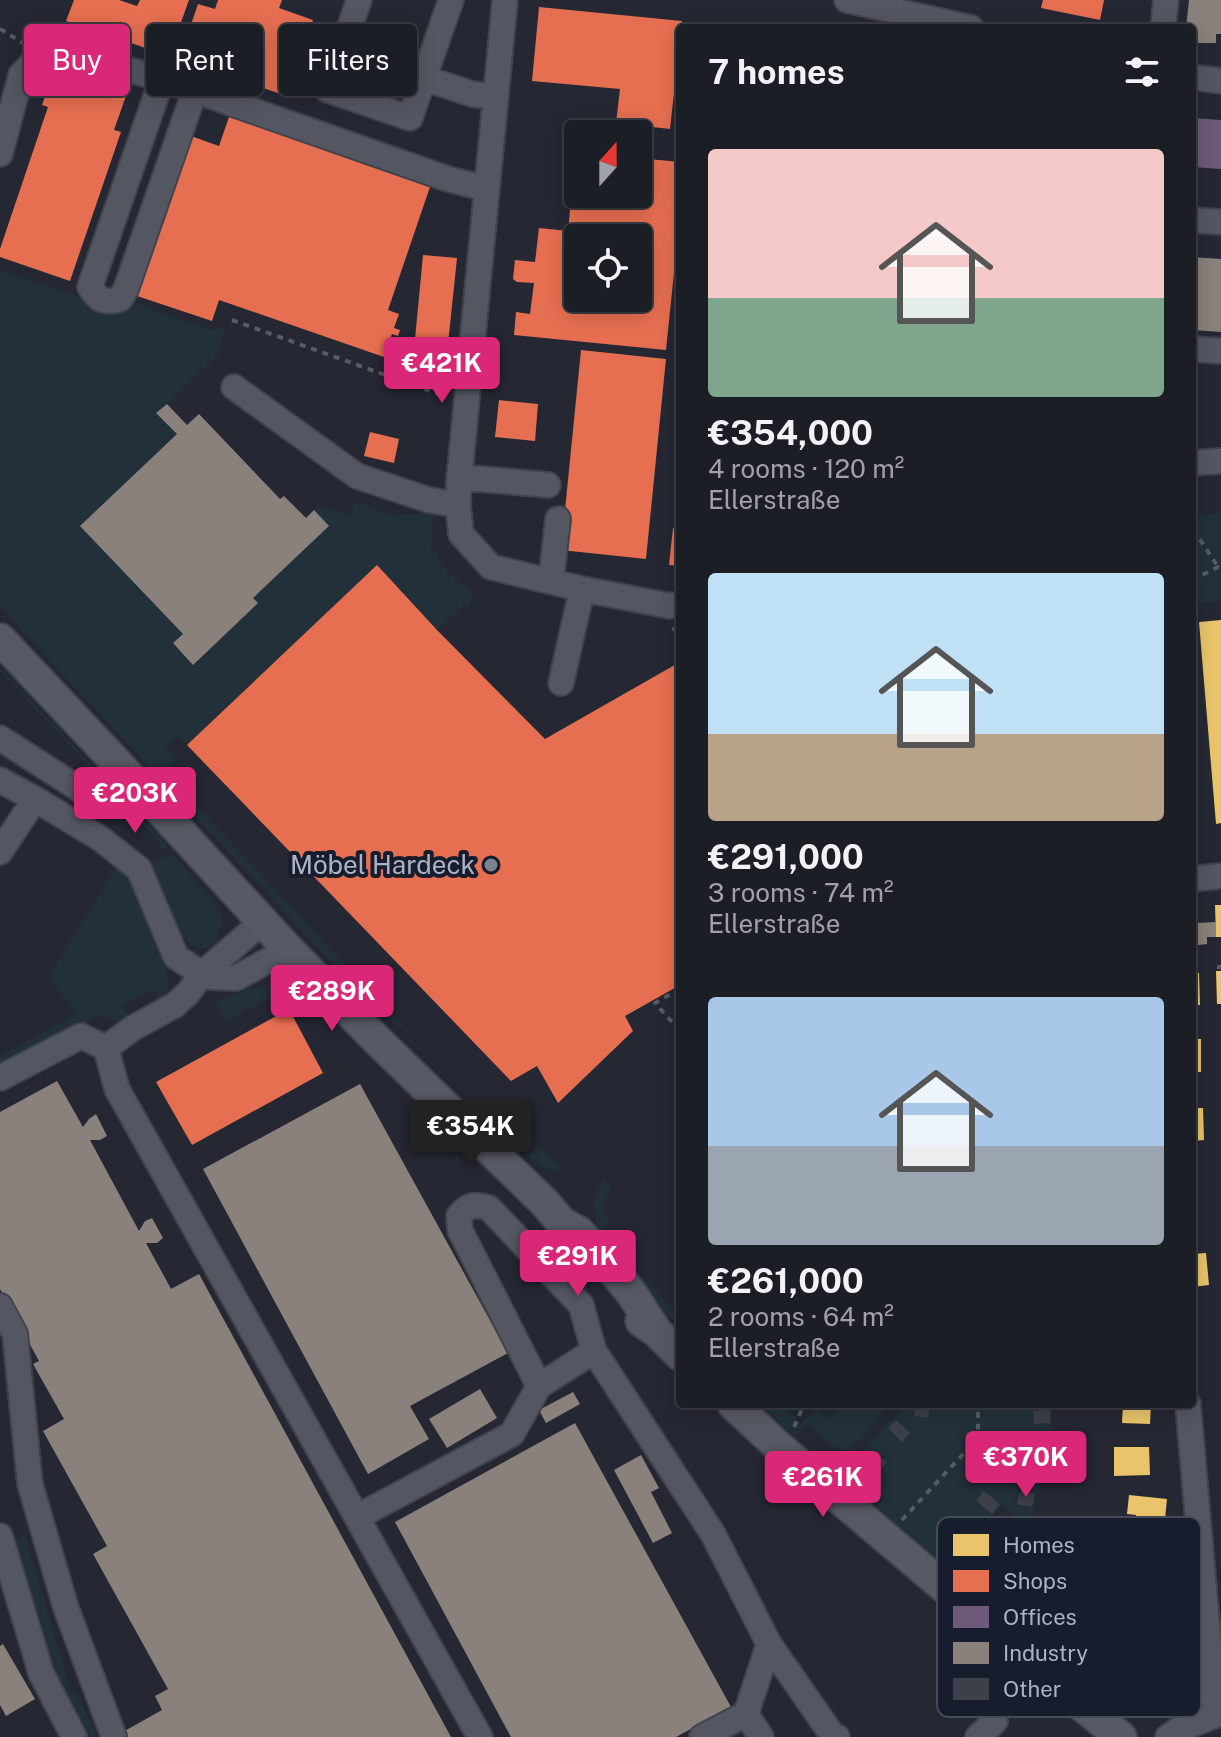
<!DOCTYPE html>
<html lang="en">
<head>
<meta charset="utf-8">
<style>
	:root { --surface:#1c1e26; --page:#25272e; --text:#f1f3f6; --muted:#a0a2a7; --line:#3a3c43; --accent:#db2777 }
	body { margin:0; font-family:"Public Sans",sans-serif; background:var(--page); color:var(--text); height:100vh; display:flex; flex-direction:column; font-size:30px; white-space:nowrap }
	* { box-sizing:border-box; margin:0 }
	p { font-size:26px; color:var(--muted) }
	.icon { flex:none; width:44px; height:44px; fill:none; stroke:currentColor; stroke-width:2; stroke-linecap:round; stroke-linejoin:round }
	.map { position:relative; flex:1; overflow:hidden }
	.details { position:absolute; left:676px; top:24px; width:520px; height:1384px; display:flex; flex-direction:column; background:var(--surface); border-radius:8px; box-shadow:0 4px 20px #0003,0 0 0 2px var(--line) }
	.details>* { flex:none }
	.hud { position:absolute; left:24px; top:24px; width:532px; height:72px; display:flex; gap:16px }
	.needle { width:52px; rotate:21deg }
	.tools { position:absolute; left:564px; top:120px; display:grid; gap:16px }
	.tools a { display:grid; place-items:center; width:88px; height:88px; border-radius:8px; background:var(--surface); box-shadow:0 4px 20px #0003,0 0 0 2px var(--line); font-size:40px }
	.price { position:absolute; translate:-50% -68px; padding:0 18px; border-radius:8px; background:var(--accent); color:#fff; font-size:26px; line-height:52px; filter:drop-shadow(0 2px 4px #0008) }
	.price::after { content:''; position:absolute; left:50%; top:48px; width:24px; height:18px; margin-left:-12px; background:inherit; clip-path:polygon(0 0,100% 0,50% 100%) }
	.price.on { background:#222; color:#fff }
	ul { padding:0; list-style:none }
	li { display:grid; align-content:center; gap:16px; height:424px; padding:0 32px }
	li span { display:grid; place-items:center; height:248px; border-radius:8px; color:#555 }
	li>.icon { margin-inline-start:auto }
	span .icon { width:144px; height:144px; fill:#fffc; stroke-width:1 }
	li b { font-size:34px }
	h2 { display:flex; justify-content:space-between; align-items:center; height:96px; padding:0 32px; font-size:34px }
	.tag { padding:0 28px; border-radius:8px; background:var(--surface); box-shadow:0 4px 20px #0003,0 0 0 2px var(--line); font-size:28px; line-height:72px }
	.tag.on { background:var(--accent); color:#fff }
	.map>svg:first-child { display:block }
</style>
</head>
<body>
<div class="map">
<svg width="1221" height="1737" viewBox="0 0 1221 1737">
	<rect width="100%" height="100%" fill="#252833"/>
	<path fill="#223139" d="M0,270l123,42 5,-11 82,29 14,-2 -5,26 -62,59 20,21 6,200 -10,9 20,21 65,-61 -5,-5 76,-71 -15,-17 4,-6 31,12 6,-14 36,13 43,-2 -3,33 16,25 25,22 -2,13 -6,-1 -27,25 -60,-64 -190,179 -11,-9 -12,11 11,12 -12,11 256,273 -42,-35 -39,-39 -338,-362z
		M1221,513v88l-29,2v-86z
		M0,667l163,174 5,7 -14,4 7,-9 -161,-172z
		M173,854l47,56c4,10 4,16 -3,25l5,6c-43,33 -57,-53 -73,-77z
		M116,867c5,4 9,8 13,14 10,17 39,84 39,102 1,7 -2,12 -6,18l-8,-12 -32,17 7,13 -7,4 -23,-8 -99,54v-13l77,-43 -29,-36z
		M271,983h16l6,4 -12,4 -56,30 -10,-19 38,-15 1,3z
		M539,1145l28,30v3l-5,-6c-14,0 -25,-7 -35,-16z
		M603,1177l9,11c-8,11 -12,22 -2,33l-10,11 80,84v11l-20,-20 -64,-79 1,-16 -5,-6z
		M760,1404h22l19,20 16,-16 10,11 16,-15h50l-45,48 -17,-6 -23,-22 -13,12z
		M905,1404h147v21l-22,101 -29,-21 -52,63 -109,-91z
		M25,1536l47,157 4,-1 22,45h-16l-24,-47 -49,-150z"/>
	<path fill="#e9c46a" d="M1221,620v203l-5,1 -17,-202z
		M1192,901h2l3,38h-5z
		M1215,905h6v32h-5z
		M1216,971h5v33h-4z
		M1192,973h7l1,32h-8z
		M1192,1039h9v33h-9z
		M1192,1108h11l1,32 -12,1z
		M1206,1253l3,32 -17,2v-33z
		M1123,1404h28l-1,20 -28,-1z
		M1114,1447h35l1,28 -36,1z
		M1129,1495l38,4 -3,30 -29,-4 1,-10 -9,-1z
		M1014,1516l39,31 -7,8 -16,-14 -20,25 -22,-17z"/>
	<path fill="#e76f51" fill-rule="evenodd" d="M74,0h45l18,6 3,-6h49l-20,56 -103,-35z
		M218,0h64l-3,8 34,12 -26,76 -36,-12 12,-33 -27,-9 -4,13 -46,-16 12,-35 17,5z
		M1043,0h61l-4,20 -59,-12z
		M539,7l143,14 -12,108 -54,-6 4,-34 -88,-8z
		M182,51l32,11 -6,15 -32,-11z
		M56,66l72,24 -14,40 7,2 -51,149 -70,-24v-8l48,-142 -6,-2z
		M230,114l201,70 -43,126 11,4 -5,14 6,2 -2,6 -6,-2 -8,23 -165,-57 -7,21 -81,-27 57,-159 31,11z
		M576,148l2,1v45h60v-36l42,4v53l-14,135 -152,-15 2,-23 14,2 4,-31 -17,-1 -4,-3 2,-19 20,2 4,-34 29,3zM578,238h60v60h-60z
		M423,255l34,3 -11,105 -33,-3z
		M581,350l85,9 -20,200 -85,-9z
		M499,400l39,4 -3,37 -40,-4z
		M370,432l29,7 -5,24 -30,-7z
		M673,528l7,1v37l-11,-1z
		M377,565l60,65 108,109 135,-77v323l-55,31 8,15 -75,72 -21,-37 -26,15 -324,-336z
		M289,1009l34,64 -131,72 -36,-63z"/>
	<path fill="#6d597a" d="M1192,118l29,2v49l-29,-2z"/>
	<path fill="#8a817c" d="M1189,0h32v34h-5v9h-24v-15h-6z
		M1192,257l29,2v73l-29,-2z
		M167,404l20,21 12,-11 81,85 4,-3 22,22 8,-8 15,16 -76,72 5,5 -65,62 -20,-22 10,-9 -103,-108 97,-92 -21,-21z
		M1216,922v15h-9v7l-9,1 -2,-22z
		M57,1081l26,46 6,-8 7,-5 11,22 -7,4h-10l49,91 6,-10 7,-3 11,20 -6,5h-11l25,46 28,-15 252,463h-328l-2,-4 41,-23 -7,-14 13,-7 -75,-135 14,-8 -64,-115 21,-12 -31,-55 6,-3 -39,-72v-177z
		M360,1084l148,269 -98,53 19,33 -61,35 -165,-305z
		M480,1389l17,29 -50,30 -18,-29z
		M573,1392l7,12 -34,19 -7,-13z
		M575,1423l156,284 -55,30h-165l-116,-215z
		M641,1455l18,33 -8,4 21,41 -19,10 -39,-73z
		M3,1644l32,55 -29,17 -6,-11v-59z"/>
	<path fill="#3d3f49" d="M916,1404l14,1 -2,13 -14,-2z
		M1050,1410v13l-16,1 -1,-13z
		M896,1420l14,13 -8,9 -14,-14z
		M872,1451l15,11 -7,9 -15,-12z
		M1024,1451l16,1 -1,14 -16,-1z
		M984,1491l16,13 -8,10 -16,-13z
		M1020,1491l15,3 -3,13 -15,-3z"/>
	<g fill="none" stroke-linecap="round" stroke-linejoin="round">
		<g stroke="#41434c" stroke-width="28">
			<path id="minor" d="M359,0l-31,90 82,28 41,-118
				M505,0l-46,481 -1,24 3,29 30,33 91,22 88,17 10,-2
				M847,0l124,28
				M1163,28l3,-28
				M1192,77l29,4
				M424,78l48,16 24,3
				M162,79l-72,208c8,13 14,17 30,12l6,-10 69,-199
				M0,154l21,-79 20,-21 34,1 87,24 286,100 39,10
				M1192,220l29,2
				M1192,349l29,2
				M234,387l123,89 72,24 29,5
				M1192,463l29,-2
				M459,477l89,8
				M551,581l7,-62
				M561,683l21,-94
				M0,738l90,58
				M0,780l35,19 66,40 38,30 37,88 26,17 10,3 24,1 35,-19 15,-12
				M0,852l35,-53
				M1192,879l29,-3
				M262,922l-60,52 -14,19 -13,12 -42,23 -27,20 11,41 363,648
				M0,1078l81,-42 25,12
				M0,1306l15,28 15,150 36,124 48,129
				M539,1386l-79,-156 -1,-14c10,-12 15,-12 30,-8l92,97 13,46 119,183 56,110 64,92 4,1
				M1188,1404l25,290 3,21
				M357,1517l155,-83 27,-48 55,-35
				M0,1536l41,137 33,64
				M702,1737l44,-23
				M761,1737l-15,-23 23,-70
				M978,1737l17,-16
				M1168,1737l10,-7 43,-17"/>
		</g>
		<g stroke="#424550" stroke-width="34">
			<path id="major" d="M0,639l116,123 170,185 92,94 167,162 16,19 18,10 25,28 28,34 24,37
				M641,1321l15,10 24,24
				M733,1404l47,44 170,144 50,48 121,97"/>
		</g>
		<path stroke="#575b64" stroke-width="4" stroke-dasharray="6 6" stroke-linecap="butt" d="M0,29l25,15
			M232,320l215,77
			M1192,533l3,-1 23,35
			M1192,580l26,-13 3,1
			M673,627l7,12
			M1217,967h4
			M680,989l-25,14 25,28
			M1192,1035h8
			M677,1096l3,4
			M1192,1104h4
			M794,1427l8,-18
			M902,1520l76,-82v-34"/>
		<use href="#minor" stroke="#545762" stroke-width="24"/>
		<use href="#major" stroke="#575964" stroke-width="30"/>
	</g>
	<circle fill="#7d8293" stroke="#181d2e" stroke-width="3" cx="491" cy="865" r="8"/>
	<g text-anchor="middle" stroke-width="8" stroke-linejoin="round" paint-order="stroke">
		<g font-size="26" fill="#adb2c6" stroke="#181d2e" text-anchor="end">
			<text x="475" y="874">Möbel Hardeck</text>
		</g>
	</g>
	<rect x="937" y="1517" width="264" height="200" rx="12" fill="#181d2e" stroke="#454a5c" stroke-width="2"/>
	<rect x="953" y="1534" width="36" height="22" fill="#e9c46a"/>
	<rect x="953" y="1570" width="36" height="22" fill="#e76f51"/>
	<rect x="953" y="1606" width="36" height="22" fill="#6d597a"/>
	<rect x="953" y="1642" width="36" height="22" fill="#8a817c"/>
	<rect x="953" y="1678" width="36" height="22" fill="#3d3f49"/>
	<g font-size="22" fill="#adb2c6">
		<text x="1003" y="1553">Homes</text>
		<text x="1003" y="1589">Shops</text>
		<text x="1003" y="1625">Offices</text>
		<text x="1003" y="1661">Industry</text>
		<text x="1003" y="1697">Other</text>
	</g>
</svg>
<div class="tools">
<a><svg class="needle" viewBox="-14 -14 28 28"><path d="M0-13l5 13h-10z" fill="#e53935"/><path d="M0 13l5-13h-10z" fill="#a0a2a7"/></svg></a>
<a><svg class="icon" aria-label="locate" viewBox="0 0 24 24"><circle cx="12" cy="12" r="6"/><path d="M12 2v4M12 18v4M2 12h4M18 12h4"/></svg></a>
</div>
<b class="price" style="left:442px;top:405px">€421K</b>
<b class="price" style="left:135px;top:835px">€203K</b>
<b class="price" style="left:332px;top:1033px">€289K</b>
<b class="price on" style="left:471px;top:1168px">€354K</b>
<b class="price" style="left:578px;top:1298px">€291K</b>
<b class="price" style="left:1026px;top:1499px">€370K</b>
<b class="price" style="left:823px;top:1519px">€261K</b>
<div class="hud">
<a class="tag on">Buy</a>
<a class="tag">Rent</a>
<a class="tag">Filters</a>
</div>
<section class="details">
<h2>7 homes<svg class="icon" aria-label="filters" viewBox="0 0 24 24"><path d="M4 7h16M4 17h16"/><circle cx="9" cy="7" r="2"/><circle cx="15" cy="17" r="2"/></svg></h2>
<ul>
<li><span style="background:linear-gradient(#f6c9c9 60%,#7fa58c 0)"><svg class="icon" aria-label="home" viewBox="0 0 24 24"><path d="M3 11l9-7 9 7M6 9v11h12V9"/></svg></span><div><b>€354,000</b><p>4 rooms · 120 m²</p><p>Ellerstraße</p></div></li>
<li><span style="background:linear-gradient(#bfe0f5 65%,#b9a48a 0)"><svg class="icon" aria-label="home" viewBox="0 0 24 24"><path d="M3 11l9-7 9 7M6 9v11h12V9"/></svg></span><div><b>€291,000</b><p>3 rooms · 74 m²</p><p>Ellerstraße</p></div></li>
<li><span style="background:linear-gradient(#a9c7e8 60%,#9aa5b1 0)"><svg class="icon" aria-label="home" viewBox="0 0 24 24"><path d="M3 11l9-7 9 7M6 9v11h12V9"/></svg></span><div><b>€261,000</b><p>2 rooms · 64 m²</p><p>Ellerstraße</p></div></li>
</ul>
</section>
</div>
</body>
</html>
